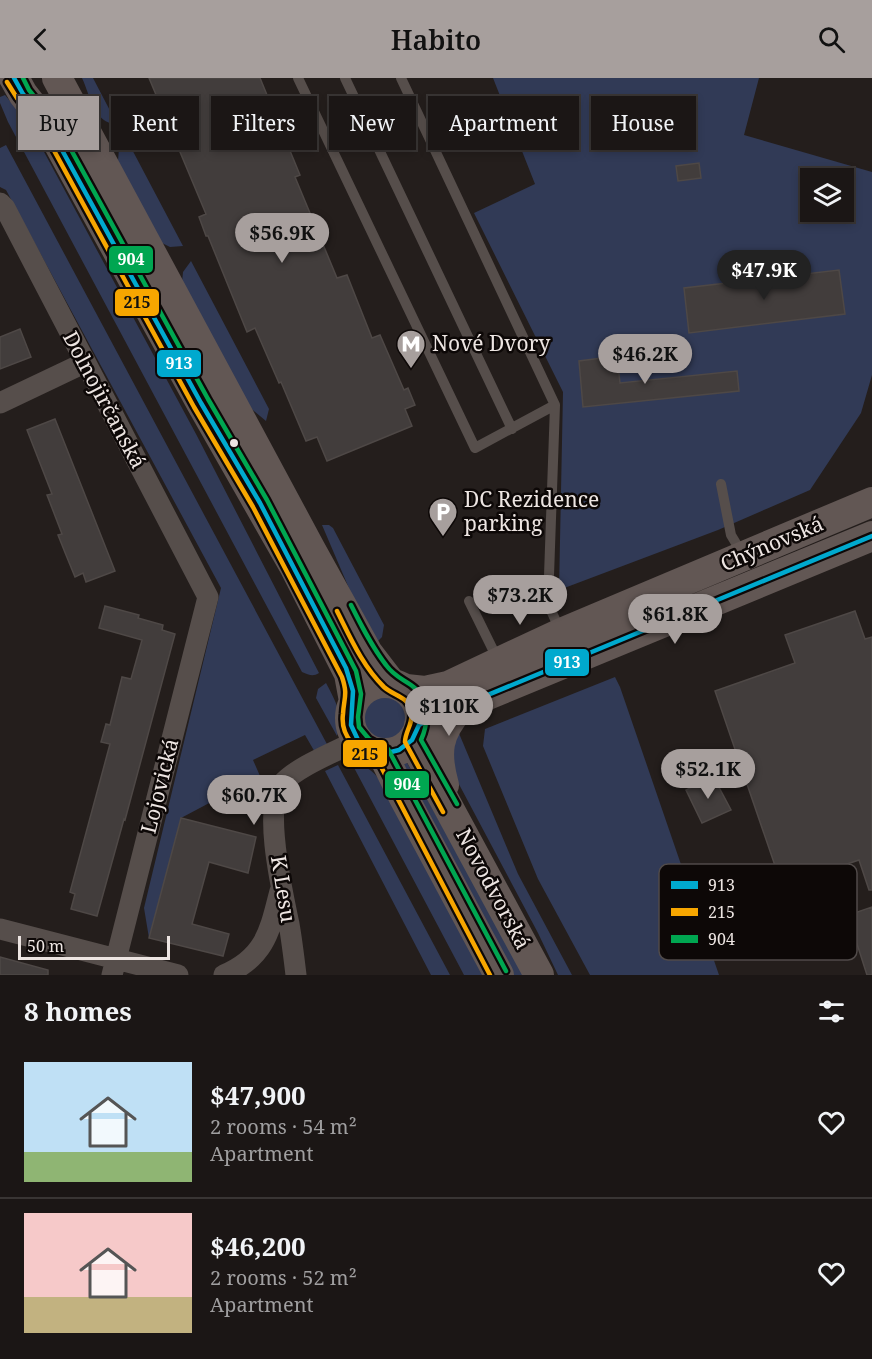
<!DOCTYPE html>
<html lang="en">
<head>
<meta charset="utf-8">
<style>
	:root { --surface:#1b1615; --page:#282322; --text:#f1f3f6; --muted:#a09fa0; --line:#393534; --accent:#a79f9d }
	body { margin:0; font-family:"Noto Serif",serif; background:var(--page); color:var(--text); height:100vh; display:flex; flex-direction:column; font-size:22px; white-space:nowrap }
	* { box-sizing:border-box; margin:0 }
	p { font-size:20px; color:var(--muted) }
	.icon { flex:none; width:33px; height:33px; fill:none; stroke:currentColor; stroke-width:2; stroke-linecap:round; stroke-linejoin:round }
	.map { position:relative; height:897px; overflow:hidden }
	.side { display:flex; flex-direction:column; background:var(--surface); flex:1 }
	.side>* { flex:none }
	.guide { position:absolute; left:18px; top:18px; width:837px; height:54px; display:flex; gap:12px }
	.controls { position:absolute; left:800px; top:90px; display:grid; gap:12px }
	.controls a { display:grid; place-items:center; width:54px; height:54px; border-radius:0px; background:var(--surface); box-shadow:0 3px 9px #0003,0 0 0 2px var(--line); font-size:30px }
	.scale { position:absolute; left:18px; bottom:15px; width:152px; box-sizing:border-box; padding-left:6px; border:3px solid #ede5e2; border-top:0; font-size:16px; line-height:21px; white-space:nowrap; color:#ede5e2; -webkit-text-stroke:4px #0d0807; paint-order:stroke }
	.price { position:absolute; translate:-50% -51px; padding:0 14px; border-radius:21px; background:var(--accent); color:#111; font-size:20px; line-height:39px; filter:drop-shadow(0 2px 3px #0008) }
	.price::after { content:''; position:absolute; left:50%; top:36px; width:18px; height:14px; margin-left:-9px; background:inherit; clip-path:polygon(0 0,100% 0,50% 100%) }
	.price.selected { background:#222; color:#fff }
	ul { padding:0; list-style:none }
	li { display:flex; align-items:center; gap:18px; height:150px; padding:0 24px }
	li+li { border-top:2px solid var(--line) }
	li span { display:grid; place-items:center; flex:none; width:168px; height:120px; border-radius:0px; color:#555 }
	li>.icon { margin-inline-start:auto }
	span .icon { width:72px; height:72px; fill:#fffc; stroke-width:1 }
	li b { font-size:26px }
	h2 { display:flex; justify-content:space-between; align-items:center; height:72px; padding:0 24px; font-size:26px }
	.chip { padding:0 21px; border-radius:0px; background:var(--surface); box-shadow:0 3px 9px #0003,0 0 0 2px var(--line); font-size:21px; line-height:54px }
	.chip.selected { background:var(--accent); color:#111 }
	header { display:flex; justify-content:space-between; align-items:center; height:78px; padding:0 24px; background:var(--accent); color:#111; font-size:27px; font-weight:600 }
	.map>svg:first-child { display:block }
</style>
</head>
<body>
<header><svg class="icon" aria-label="back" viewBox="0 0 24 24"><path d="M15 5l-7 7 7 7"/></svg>Habito<svg class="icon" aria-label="search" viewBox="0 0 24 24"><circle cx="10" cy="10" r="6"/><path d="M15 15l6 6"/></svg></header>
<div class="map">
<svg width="872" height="897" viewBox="0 0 872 897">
	<rect width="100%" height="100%" fill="#241e1c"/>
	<path fill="#313a56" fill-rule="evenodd" d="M82,0h11l24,46c-23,0 -27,-29 -35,-46z
		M493,0h266l-15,57 128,37v203l-11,38 -51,77 -92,40 -159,60 4,-198 -89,-179 61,-29zM810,100h33v34h-33z
		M5,17l24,29 167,310 123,239c-6,4 -10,2 -17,-1l-294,-550 -8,-19v-6z
		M127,62l56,106 -13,1 -10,-5 -42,-81 1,-13z
		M6,67l322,601 -12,8 -11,-19 -52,25 7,16 -79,42 -32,120 -5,-30 77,-320 -215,-398 -6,-3v-39z
		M191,183l78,148 -3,12 -18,-15 -66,-123 1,-11z
		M322,447h7l4,3 51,97 -2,12 -6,6 -13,-22z
		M615,599l5,10 99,288h-129l-52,-96 -55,-133 2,-17z
		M326,605c10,19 18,32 11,53l-21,-38 2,-9z
		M364 640a22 22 0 1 1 44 0a22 22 0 1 1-44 0Z
		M458,653l60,143 54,101h-14l-20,-42 -85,-160v-31z
		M405,681l119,216h-13l-110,-211z
		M351,684c14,3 22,8 30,20l103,193h-20z
		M338,687l112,210h-19l-106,-204z"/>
	<path fill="#423d3c" stroke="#4e4846" stroke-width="1.5" d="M149,0h111l40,97 -5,2 42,101 10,-3 25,63 8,-3 24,55 4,-2 7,17 -10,4 7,17 -85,35 -10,-24 -11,4 -25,-59 -2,1 -24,-55 -8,4 -39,-96h-2l-7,-19 7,-3z
		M699,85l2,15 -23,3 -2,-15z
		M839,192l6,44 -156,19 -5,-45z
		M20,251l11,28 -31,12v-32z
		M617,278l3,27 117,-12 2,20 -156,16 -4,-46z
		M55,341l60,152 -29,11 -3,-9 -8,4 -9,-22 -8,-20 4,-1 -15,-39 5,-1 -25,-64z
		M105,528l34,9 -1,3 25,7 -1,5 13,4 -50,186 -1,-1 -27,97 -26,-7 4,-15 -5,-2 40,-148 -9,-2 5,-18 4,1 12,-48 9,2 11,-39 -43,-12z
		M855,533l10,28 7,-2v253h-3l-10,-30 -77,26 -67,-195 80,-28 -10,-28z
		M713,698l18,34 -29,13 -16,-33z
		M181,740l75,19 -8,36 -39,-11 -17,62 37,10 -6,22 -74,-18z
		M872,829v68h-5l-10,-31 -36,13 -10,-29z
		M0,879l48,13v5h-48z"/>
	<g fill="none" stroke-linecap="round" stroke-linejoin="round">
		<path stroke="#564e4b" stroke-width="10" d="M298,0l177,370 80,-43
			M345,0l167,351
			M401,0l154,327 -7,199 12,26
			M721,406l10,51 12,20
			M469,523l29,59"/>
		<path stroke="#564e4b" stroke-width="21" d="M0,125l5,5 203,389 -96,378
			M0,325l84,-40
			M0,851l178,46
			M224,897c42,-18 46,-45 56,-84
			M296,897c-2,-17 -4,-34 -7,-51 -6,-29 -27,-117 -7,-140 14,-17 55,-33 76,-44"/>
		<path stroke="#625754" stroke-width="30" d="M14,0l9,16 28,36 150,273 93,163 55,108 5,27
			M57,0l253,470 58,105 23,30
			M350 640a35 35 0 1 1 70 0a35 35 0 1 1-70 0Z
			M406,611l19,2 23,-5 113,-53 311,-131
			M419,647l13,-7 440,-182
			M412,662l127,235
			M382,675l21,43 96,179
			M444,707c-9,-32 -7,-52 16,-77"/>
		<g stroke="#0d0807" stroke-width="9">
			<path id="bus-1" d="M14,0l9,16 28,36 150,273 59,100 86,165 7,23 -2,34 7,15 5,5 12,6 16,1 8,-2 13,-10 7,-15 13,-7 440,-182"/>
		</g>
		<g stroke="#0d0807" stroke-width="9">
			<path id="bus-2" d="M7,4l10,16 28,36 149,273 59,100 89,170c6,18 2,20 1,37 -3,22 14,39 34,45l113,216
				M337,533c13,26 26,56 47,76 10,9 24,9 27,24 3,12 -6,20 -6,31l38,70"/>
		</g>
		<g stroke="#0d0807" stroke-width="9">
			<path id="bus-3" d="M23,0l6,12 29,36 150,273 59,101 89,171 5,23 -3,23 1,10 10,12 19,10 118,222
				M351,527c10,20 21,42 35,60 8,11 15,13 25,20 19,13 18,37 10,55l36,64"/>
		</g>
		<use href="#bus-1" stroke="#00a9ce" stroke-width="4.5"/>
		<use href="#bus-2" stroke="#f7a600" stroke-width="4.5"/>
		<use href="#bus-3" stroke="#00a651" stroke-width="4.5"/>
	</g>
	<defs>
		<g id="metro-pin" transform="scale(1.5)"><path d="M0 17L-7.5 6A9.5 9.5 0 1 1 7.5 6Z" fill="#a79f9d" stroke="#0d0807"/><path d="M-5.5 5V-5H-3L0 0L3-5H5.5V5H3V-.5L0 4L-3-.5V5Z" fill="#fff"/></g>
		<g id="parking-pin" transform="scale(1.5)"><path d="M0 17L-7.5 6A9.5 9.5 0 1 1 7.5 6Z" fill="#a79f9d" stroke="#0d0807"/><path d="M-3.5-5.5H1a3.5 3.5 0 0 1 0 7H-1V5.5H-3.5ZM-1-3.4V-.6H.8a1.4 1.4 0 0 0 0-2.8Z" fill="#fff"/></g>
	</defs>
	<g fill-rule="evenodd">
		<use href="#metro-pin" x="411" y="266"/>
		<use href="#parking-pin" x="443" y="434"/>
	</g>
	<circle fill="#ede5e2" stroke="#0d0807" stroke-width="2" cx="234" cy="365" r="5"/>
	<g text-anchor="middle" stroke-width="5" stroke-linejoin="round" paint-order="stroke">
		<g font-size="21" fill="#ede5e2" stroke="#0d0807" text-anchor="start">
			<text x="432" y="273">Nové Dvory</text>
			<text x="464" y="429">DC Rezidence<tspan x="464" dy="24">parking</tspan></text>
		</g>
		<g font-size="21" fill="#ede5e2" stroke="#0d0807">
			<text transform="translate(104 322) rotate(62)" y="7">Dolnojirčanská</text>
			<text transform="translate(772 466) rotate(-23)" y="7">Chýnovská</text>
			<text transform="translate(160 708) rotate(-76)" y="7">Lojovická</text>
			<text transform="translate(283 811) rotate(81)" y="7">K Lesu</text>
			<text transform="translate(493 811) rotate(62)" y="7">Novodvorská</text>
		</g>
	</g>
	<rect x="659" y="786" width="198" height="96" rx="9" fill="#0d0807" stroke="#504a49" stroke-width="1.5"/>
	<rect x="671" y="803" width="27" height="8" fill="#00a9ce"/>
	<rect x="671" y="830" width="27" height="8" fill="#f7a600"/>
	<rect x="671" y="857" width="27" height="8" fill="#00a651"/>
	<g font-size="16" fill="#ede5e2">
		<text x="708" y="813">913</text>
		<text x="708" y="840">215</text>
		<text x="708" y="867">904</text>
	</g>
	<g stroke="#0d0807" stroke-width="2">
		<rect x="108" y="167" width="46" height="29" rx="6" fill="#00a651"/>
		<rect x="114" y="210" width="46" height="29" rx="6" fill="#f7a600"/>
		<rect x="156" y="271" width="46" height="29" rx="6" fill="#00a9ce"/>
		<rect x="544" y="570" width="46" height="29" rx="6" fill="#00a9ce"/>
		<rect x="342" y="661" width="46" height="29" rx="6" fill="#f7a600"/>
		<rect x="384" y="692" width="46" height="29" rx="6" fill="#00a651"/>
	</g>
	<g font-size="16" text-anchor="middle" font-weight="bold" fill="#fff">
		<text x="131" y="187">904</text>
		<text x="179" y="291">913</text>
		<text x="567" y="590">913</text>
		<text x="407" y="712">904</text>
	</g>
	<g font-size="16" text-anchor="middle" font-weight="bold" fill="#111">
		<text x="137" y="230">215</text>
		<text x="365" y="682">215</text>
	</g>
</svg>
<div class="controls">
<a><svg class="icon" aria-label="layers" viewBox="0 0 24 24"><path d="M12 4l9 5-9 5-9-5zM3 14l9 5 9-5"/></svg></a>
</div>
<div class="scale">50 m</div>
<b class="price" style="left:282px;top:186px">$56.9K</b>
<b class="price selected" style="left:764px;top:223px">$47.9K</b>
<b class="price" style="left:645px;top:307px">$46.2K</b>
<b class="price" style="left:520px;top:548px">$73.2K</b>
<b class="price" style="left:675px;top:567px">$61.8K</b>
<b class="price" style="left:449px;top:659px">$110K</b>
<b class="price" style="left:708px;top:722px">$52.1K</b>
<b class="price" style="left:254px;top:748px">$60.7K</b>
<div class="guide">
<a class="chip selected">Buy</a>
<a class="chip">Rent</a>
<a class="chip">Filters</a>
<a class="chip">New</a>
<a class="chip">Apartment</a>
<a class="chip">House</a>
</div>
</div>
<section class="side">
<h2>8 homes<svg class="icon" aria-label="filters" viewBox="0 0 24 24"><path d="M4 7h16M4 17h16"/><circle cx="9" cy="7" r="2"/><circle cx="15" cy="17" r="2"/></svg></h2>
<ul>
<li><span style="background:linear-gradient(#bfe0f5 75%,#8fb573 0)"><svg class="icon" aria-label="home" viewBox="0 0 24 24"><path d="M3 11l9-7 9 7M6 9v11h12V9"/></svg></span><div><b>$47,900</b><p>2 rooms · 54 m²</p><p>Apartment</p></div><svg class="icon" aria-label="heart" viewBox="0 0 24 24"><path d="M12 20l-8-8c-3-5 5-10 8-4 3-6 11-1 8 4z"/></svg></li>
<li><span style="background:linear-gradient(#f6c9c9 70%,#c2b280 0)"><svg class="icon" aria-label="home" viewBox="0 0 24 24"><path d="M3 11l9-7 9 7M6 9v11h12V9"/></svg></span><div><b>$46,200</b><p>2 rooms · 52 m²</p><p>Apartment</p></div><svg class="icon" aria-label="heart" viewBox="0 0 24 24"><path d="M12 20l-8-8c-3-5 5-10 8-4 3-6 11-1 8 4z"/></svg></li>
</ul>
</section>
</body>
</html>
